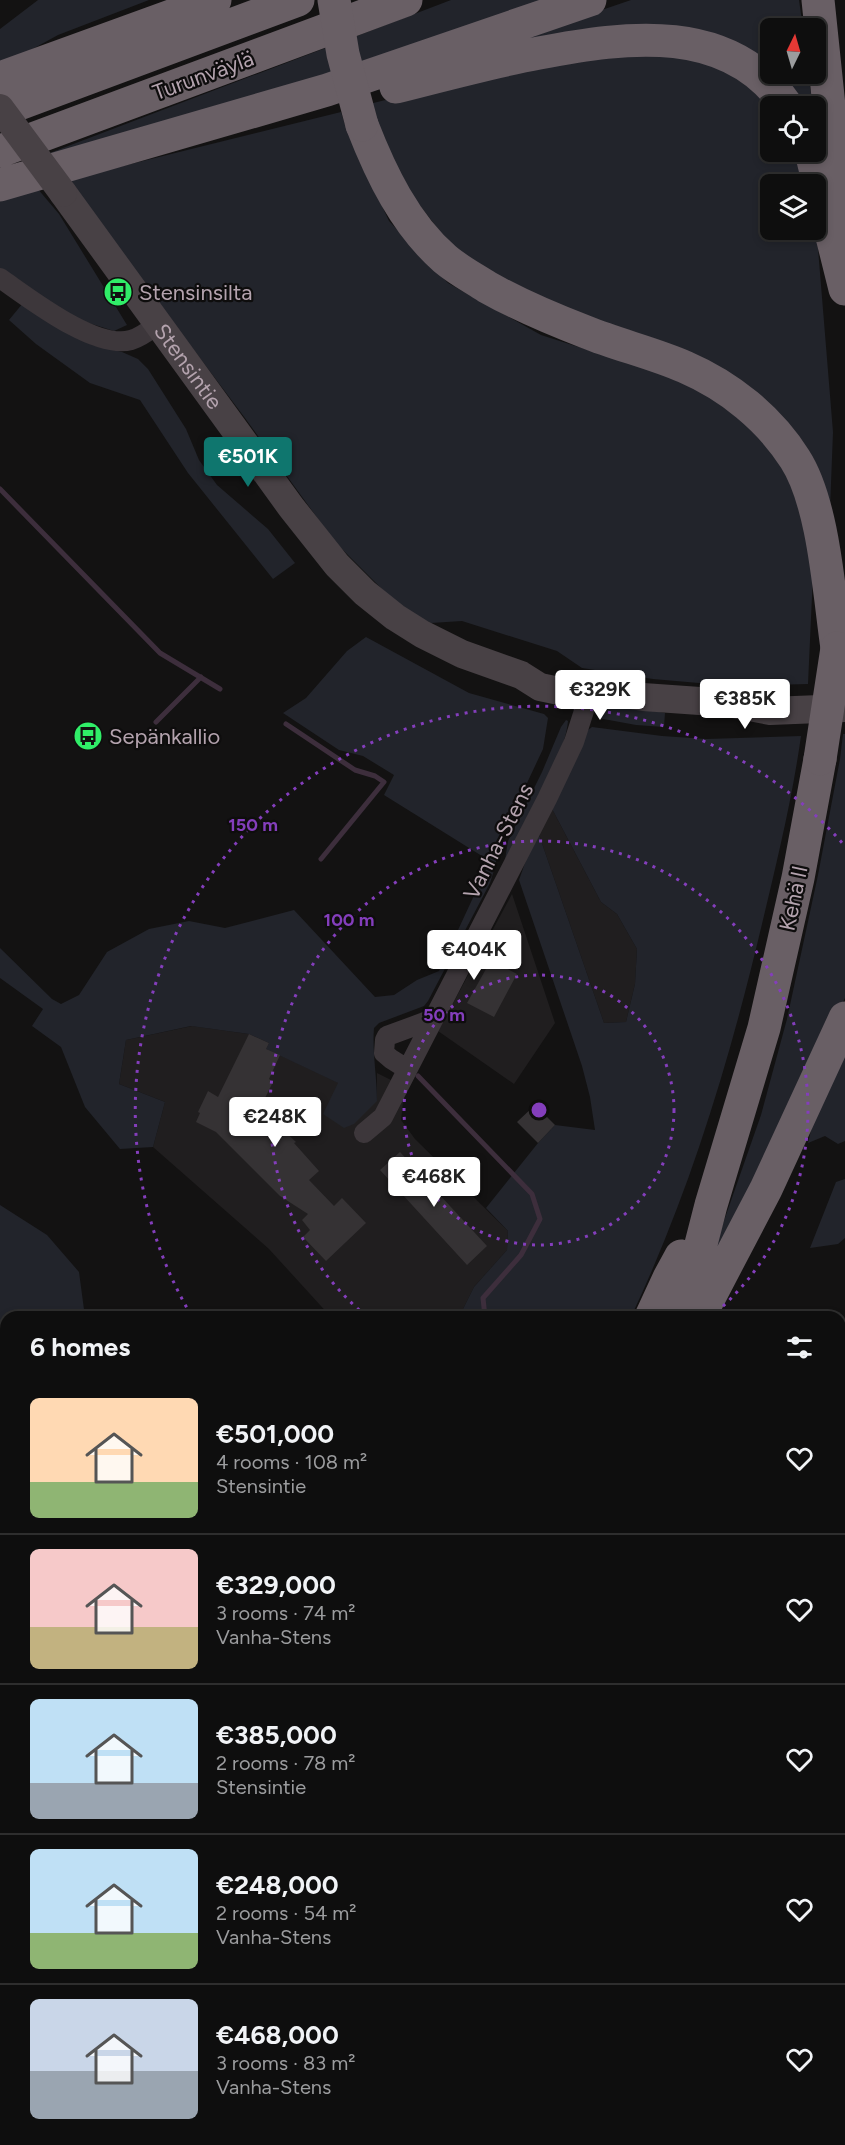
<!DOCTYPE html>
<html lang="en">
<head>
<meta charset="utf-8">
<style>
	:root { --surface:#0e0e0e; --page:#1c1c1c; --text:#f1f3f6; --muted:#9b9c9e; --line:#2e2e2e; --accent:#0f766e }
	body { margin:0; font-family:Figtree,sans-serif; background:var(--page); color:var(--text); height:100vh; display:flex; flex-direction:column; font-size:22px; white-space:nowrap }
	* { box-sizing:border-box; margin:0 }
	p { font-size:20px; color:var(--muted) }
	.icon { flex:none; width:33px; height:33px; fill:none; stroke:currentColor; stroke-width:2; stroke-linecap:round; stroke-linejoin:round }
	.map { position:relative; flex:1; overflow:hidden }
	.side { position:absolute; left:0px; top:1311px; width:846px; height:834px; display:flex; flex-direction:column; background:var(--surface); border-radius:18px 18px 0 0; box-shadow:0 3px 9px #0003,0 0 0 2px var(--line) }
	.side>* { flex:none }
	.needle { width:39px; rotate:5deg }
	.tools { position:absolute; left:760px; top:18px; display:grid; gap:12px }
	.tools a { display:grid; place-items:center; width:66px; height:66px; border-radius:9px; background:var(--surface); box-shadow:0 3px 9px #0003,0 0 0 2px var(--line); font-size:30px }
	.price { position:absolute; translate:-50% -51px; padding:0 14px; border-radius:6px; background:#fff; color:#222; font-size:20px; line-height:39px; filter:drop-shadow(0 2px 3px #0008) }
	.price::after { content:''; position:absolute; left:50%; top:36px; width:18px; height:14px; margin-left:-9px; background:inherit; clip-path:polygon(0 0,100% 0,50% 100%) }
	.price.on { background:var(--accent); color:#fff }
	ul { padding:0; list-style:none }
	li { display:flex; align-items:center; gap:18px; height:150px; padding:0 30px }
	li+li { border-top:2px solid var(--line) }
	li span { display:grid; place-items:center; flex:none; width:168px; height:120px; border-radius:9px; color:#555 }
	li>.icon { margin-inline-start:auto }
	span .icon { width:72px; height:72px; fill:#fffc; stroke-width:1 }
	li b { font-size:26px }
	h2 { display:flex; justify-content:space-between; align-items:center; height:72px; padding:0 30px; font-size:26px }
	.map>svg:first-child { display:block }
</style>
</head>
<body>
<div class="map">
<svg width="845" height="2145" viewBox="0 0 845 2145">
	<rect width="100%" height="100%" fill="#131212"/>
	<path fill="#201e1f" d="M550,805l51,97 16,12 20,35 -2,35 -9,38 -22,1 -67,-194z
		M512,894l43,129 -41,61 -76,-53z
		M192,1026l57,8 20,9 -2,6 110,52v-28l22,11 5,9 -3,27 14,19 93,92 -1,19 -33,37 -15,30h-128l-62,-68 -116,-102 12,-45 -46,-18 7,-44z"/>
	<path fill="#22242b" d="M38,0h111l-91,35 -58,32v-38z
		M451,0h116l-160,55 -407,117z
		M631,0h168l4,28h-32v43l-51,-31 -314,37z
		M638,48l93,19 40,39v46h27l11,32h-38v46h45v-6l17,208 -4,103 -56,-117 -224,-110 -95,-58 -55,-72 -30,-74 158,-38z
		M774,74h34l5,32h-13z
		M341,112l6,19 42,90 59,62 93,52 107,34 50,19 68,51 25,39 18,52 4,44 -5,110 -75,2 -80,-7 -71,-11 -25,-17 -95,-30 -31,2 -28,-13 -69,-69 -89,-123 -179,-238z
		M37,188l22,26 68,111 -13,6 -41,-13 -73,-48v-72z
		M23,303l69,42 30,7 16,7 10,10 38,60 13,31 18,25 51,44 27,34 -22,16 -85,-106 -48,-73 -50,-17 -54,-39 -27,-24z
		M366,637l103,56 75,21 4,4 -5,31 -47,100v15l-6,19 -62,118 -4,5 -45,17 -5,5c-2,24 3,48 3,73l-23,23 -10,4 -21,-14 15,-31 -72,-34 3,-6 -20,-9 -58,-8 -65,14 -7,44 46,18 -12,45 -33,2 -35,-42 -24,-60 -29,-21 11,-17 -43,-31v-30l52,51 9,5 18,-9 28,-43 42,-23 40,-8 36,7 69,-18 81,87 19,-2 23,-15 22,-9 51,-110 -106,-66 10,-20 -31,-19 -24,-6 -56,-37 23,-15 41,-47z
		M612,704l53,9 -1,14 -28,-2 -38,-7 1,-5z
		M566,720l2,1c-4,41 -43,101 -63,139l3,-19 34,-69 19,-45z
		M592,727l70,9 44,3 95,-3c-9,64 -24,125 -39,188 -32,135 -72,268 -131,393h-172l15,-30 33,-37 1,-19 -22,-23 52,-65 17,-18 40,5 -5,-33 -8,-31 -63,-186 18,-51 67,194 22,-1 9,-38 2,-35 -20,-35 -16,-12 -51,-97 38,-75z
		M843,734h2v264l-146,294 62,-177 26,-96 31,-144 22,-116z
		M845,1044v97l-7,3 -13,-8 -17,7 10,-42z
		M845,1179v59l-7,6 -28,4 26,-66z
		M0,1205l47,30 32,37 6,45h-79v86l-6,2z
		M845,1379v665l-5,7v-667z
		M0,1697l6,8v136l-6,6z
		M126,2139h64l-2,6h-64z
		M273,2139h74l-3,6h-73z
		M565,2139h210l-5,6h-200z"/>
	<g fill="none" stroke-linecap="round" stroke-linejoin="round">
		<path stroke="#3d2e3c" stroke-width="5" d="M0,489l160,164 60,36
			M156,722l45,-45
			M286,724l69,46 20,6 9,6 -63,77
			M418,1076l114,118 8,25 -19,36 -38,43 2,19
			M0,1783l6,-4"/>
	</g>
	<path fill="#353234" d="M491,960l26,14 -23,43 -27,-14z
		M249,1034l20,9 -3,6 14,6 -11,24 4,3 -15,30 16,16 4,-3 18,17 -2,1 25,28 -10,9 25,26 8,-8 24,25 -40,38 -23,-24 7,-7 -8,-10 6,-6 -28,-18 -64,-64 -20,-10 4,-9 -2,-1 10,-21 10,6z
		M535,1105l20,20 -17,18 -21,-21z
		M400,1152l87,94 -20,19 -87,-95z"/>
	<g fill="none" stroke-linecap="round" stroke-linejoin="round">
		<path stroke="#3d373b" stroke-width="20" d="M0,278c29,20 95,72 131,62 10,-3 19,-10 27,-16
			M407,1069l-16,-10 -7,-6 1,-13 2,-4 46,-17
			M364,1133l19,-16 164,-318 27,-57 17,-53
			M559,2139l4,6"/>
		<path stroke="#484145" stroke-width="28" id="s1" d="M63,193l228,314 46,58 28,28 30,24 27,17 40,20 59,21 19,12 24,5 27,-3 52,8 85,6 42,8 75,-3"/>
		<path stroke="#695f65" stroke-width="33" d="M818,0l27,260
			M0,78l215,-78
			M396,87c48,-12 95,-25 143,-34 88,-17 191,-31 248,53
			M0,111l298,-111
			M362,125c19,49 43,99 83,134 13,11 28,19 42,28 32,18 65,32 99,45 32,13 67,21 99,35 44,19 84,51 110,92 29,45 34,135 42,189
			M0,151l406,-151
			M811,152l34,137
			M0,185l327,-95 263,-90
			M651,1317l18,-39 12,-22
			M677,1317l14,-34 20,-78 53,-177 34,-150 22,-119
			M699,1317l67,-128 79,-171
			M209,2145l2,-6
			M251,2145l2,-6"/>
		<path stroke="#484145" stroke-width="28" d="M0,108l63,85"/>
		<path stroke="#695f65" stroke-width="33" d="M334,0l9,54 19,71
			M820,759l17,-111"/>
	</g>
	<g fill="none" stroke="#843ebc" stroke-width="3" stroke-dasharray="3 6">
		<circle cx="539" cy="1110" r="135"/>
		<path d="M366 1316A269 269 0 1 1 712 1316"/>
		<path d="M191 1315A404 404 0 0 1 844 845"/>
	</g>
	<defs>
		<g id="bus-disc" transform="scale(1.5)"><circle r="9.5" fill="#30ed68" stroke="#0e0d0d"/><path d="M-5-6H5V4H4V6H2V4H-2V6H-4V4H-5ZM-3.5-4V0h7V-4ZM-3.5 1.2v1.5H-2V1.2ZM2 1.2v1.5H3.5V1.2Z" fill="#111"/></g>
	</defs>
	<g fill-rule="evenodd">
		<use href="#bus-disc" x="118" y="292"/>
		<use href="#bus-disc" x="88" y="736"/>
	</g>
	<g text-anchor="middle" stroke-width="4.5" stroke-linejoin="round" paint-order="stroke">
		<g font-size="22" fill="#b4a3ae" stroke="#0e0d0d">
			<text transform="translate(203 75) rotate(-20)" y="8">Turunväylä</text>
			<text dy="8" stroke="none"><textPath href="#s1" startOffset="214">Stensintie</textPath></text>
			<text transform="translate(498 841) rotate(-63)" y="8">Vanha-Stens</text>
			<text transform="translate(793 898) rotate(-78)" y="8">Kehä II</text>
		</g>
		<g font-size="22" fill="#b4a3ae" stroke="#0e0d0d" text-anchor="start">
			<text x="139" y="300">Stensinsilta</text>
			<text x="109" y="744">Sepänkallio</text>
		</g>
	</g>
	<circle cx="539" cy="1110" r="9" fill="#843ebc" stroke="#0e0d0d" stroke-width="3"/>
	<g font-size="18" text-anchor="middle" font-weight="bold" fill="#843ebc" stroke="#0e0d0d" stroke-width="4.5" stroke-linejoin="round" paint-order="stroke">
		<text x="253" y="831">150 m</text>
		<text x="349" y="926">100 m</text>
		<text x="444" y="1021">50 m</text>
	</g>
</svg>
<div class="tools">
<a><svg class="needle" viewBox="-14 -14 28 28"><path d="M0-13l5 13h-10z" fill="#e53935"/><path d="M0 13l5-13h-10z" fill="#9b9c9e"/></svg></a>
<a><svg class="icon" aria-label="locate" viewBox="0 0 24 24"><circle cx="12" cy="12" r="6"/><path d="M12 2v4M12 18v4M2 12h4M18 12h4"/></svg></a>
<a><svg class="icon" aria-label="layers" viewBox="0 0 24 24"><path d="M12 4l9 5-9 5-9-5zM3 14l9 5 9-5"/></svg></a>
</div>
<b class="price on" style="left:248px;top:488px">€501K</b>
<b class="price" style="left:600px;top:721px">€329K</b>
<b class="price" style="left:745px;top:730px">€385K</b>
<b class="price" style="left:474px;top:981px">€404K</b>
<b class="price" style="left:275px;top:1148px">€248K</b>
<b class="price" style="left:434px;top:1208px">€468K</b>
<section class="side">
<h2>6 homes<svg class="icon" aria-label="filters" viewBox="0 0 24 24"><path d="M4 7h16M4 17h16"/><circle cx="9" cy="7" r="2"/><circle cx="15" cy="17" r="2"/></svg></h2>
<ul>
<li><span style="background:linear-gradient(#ffd9b3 70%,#8fb573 0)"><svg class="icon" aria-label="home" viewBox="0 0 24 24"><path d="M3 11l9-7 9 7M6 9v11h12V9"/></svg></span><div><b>€501,000</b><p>4 rooms · 108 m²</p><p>Stensintie</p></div><svg class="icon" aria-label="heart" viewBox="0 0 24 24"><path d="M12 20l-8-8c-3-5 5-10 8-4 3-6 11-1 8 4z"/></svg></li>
<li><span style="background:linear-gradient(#f6c9c9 65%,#c2b280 0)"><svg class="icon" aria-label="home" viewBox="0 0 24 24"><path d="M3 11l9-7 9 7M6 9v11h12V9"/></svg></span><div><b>€329,000</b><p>3 rooms · 74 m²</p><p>Vanha-Stens</p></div><svg class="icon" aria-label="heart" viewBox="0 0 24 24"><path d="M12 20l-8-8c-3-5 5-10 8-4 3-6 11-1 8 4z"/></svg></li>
<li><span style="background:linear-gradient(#bfe0f5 70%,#9aa5b1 0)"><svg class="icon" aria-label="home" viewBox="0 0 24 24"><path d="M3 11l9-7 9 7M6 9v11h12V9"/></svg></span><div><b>€385,000</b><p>2 rooms · 78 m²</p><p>Stensintie</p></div><svg class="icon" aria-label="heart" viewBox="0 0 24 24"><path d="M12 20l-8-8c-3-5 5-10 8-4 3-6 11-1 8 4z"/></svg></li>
<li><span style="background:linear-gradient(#bfe0f5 70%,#8fb573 0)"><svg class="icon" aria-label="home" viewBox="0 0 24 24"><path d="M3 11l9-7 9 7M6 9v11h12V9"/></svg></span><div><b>€248,000</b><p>2 rooms · 54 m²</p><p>Vanha-Stens</p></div><svg class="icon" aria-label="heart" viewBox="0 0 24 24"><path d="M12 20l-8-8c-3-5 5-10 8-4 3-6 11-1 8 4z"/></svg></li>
<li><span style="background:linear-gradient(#c9d6e8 60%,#9aa5b1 0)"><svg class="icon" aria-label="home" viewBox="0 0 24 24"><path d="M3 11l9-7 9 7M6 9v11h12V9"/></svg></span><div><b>€468,000</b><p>3 rooms · 83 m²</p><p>Vanha-Stens</p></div><svg class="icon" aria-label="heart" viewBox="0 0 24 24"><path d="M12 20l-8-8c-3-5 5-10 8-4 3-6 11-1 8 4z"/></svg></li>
</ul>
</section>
</div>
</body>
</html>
